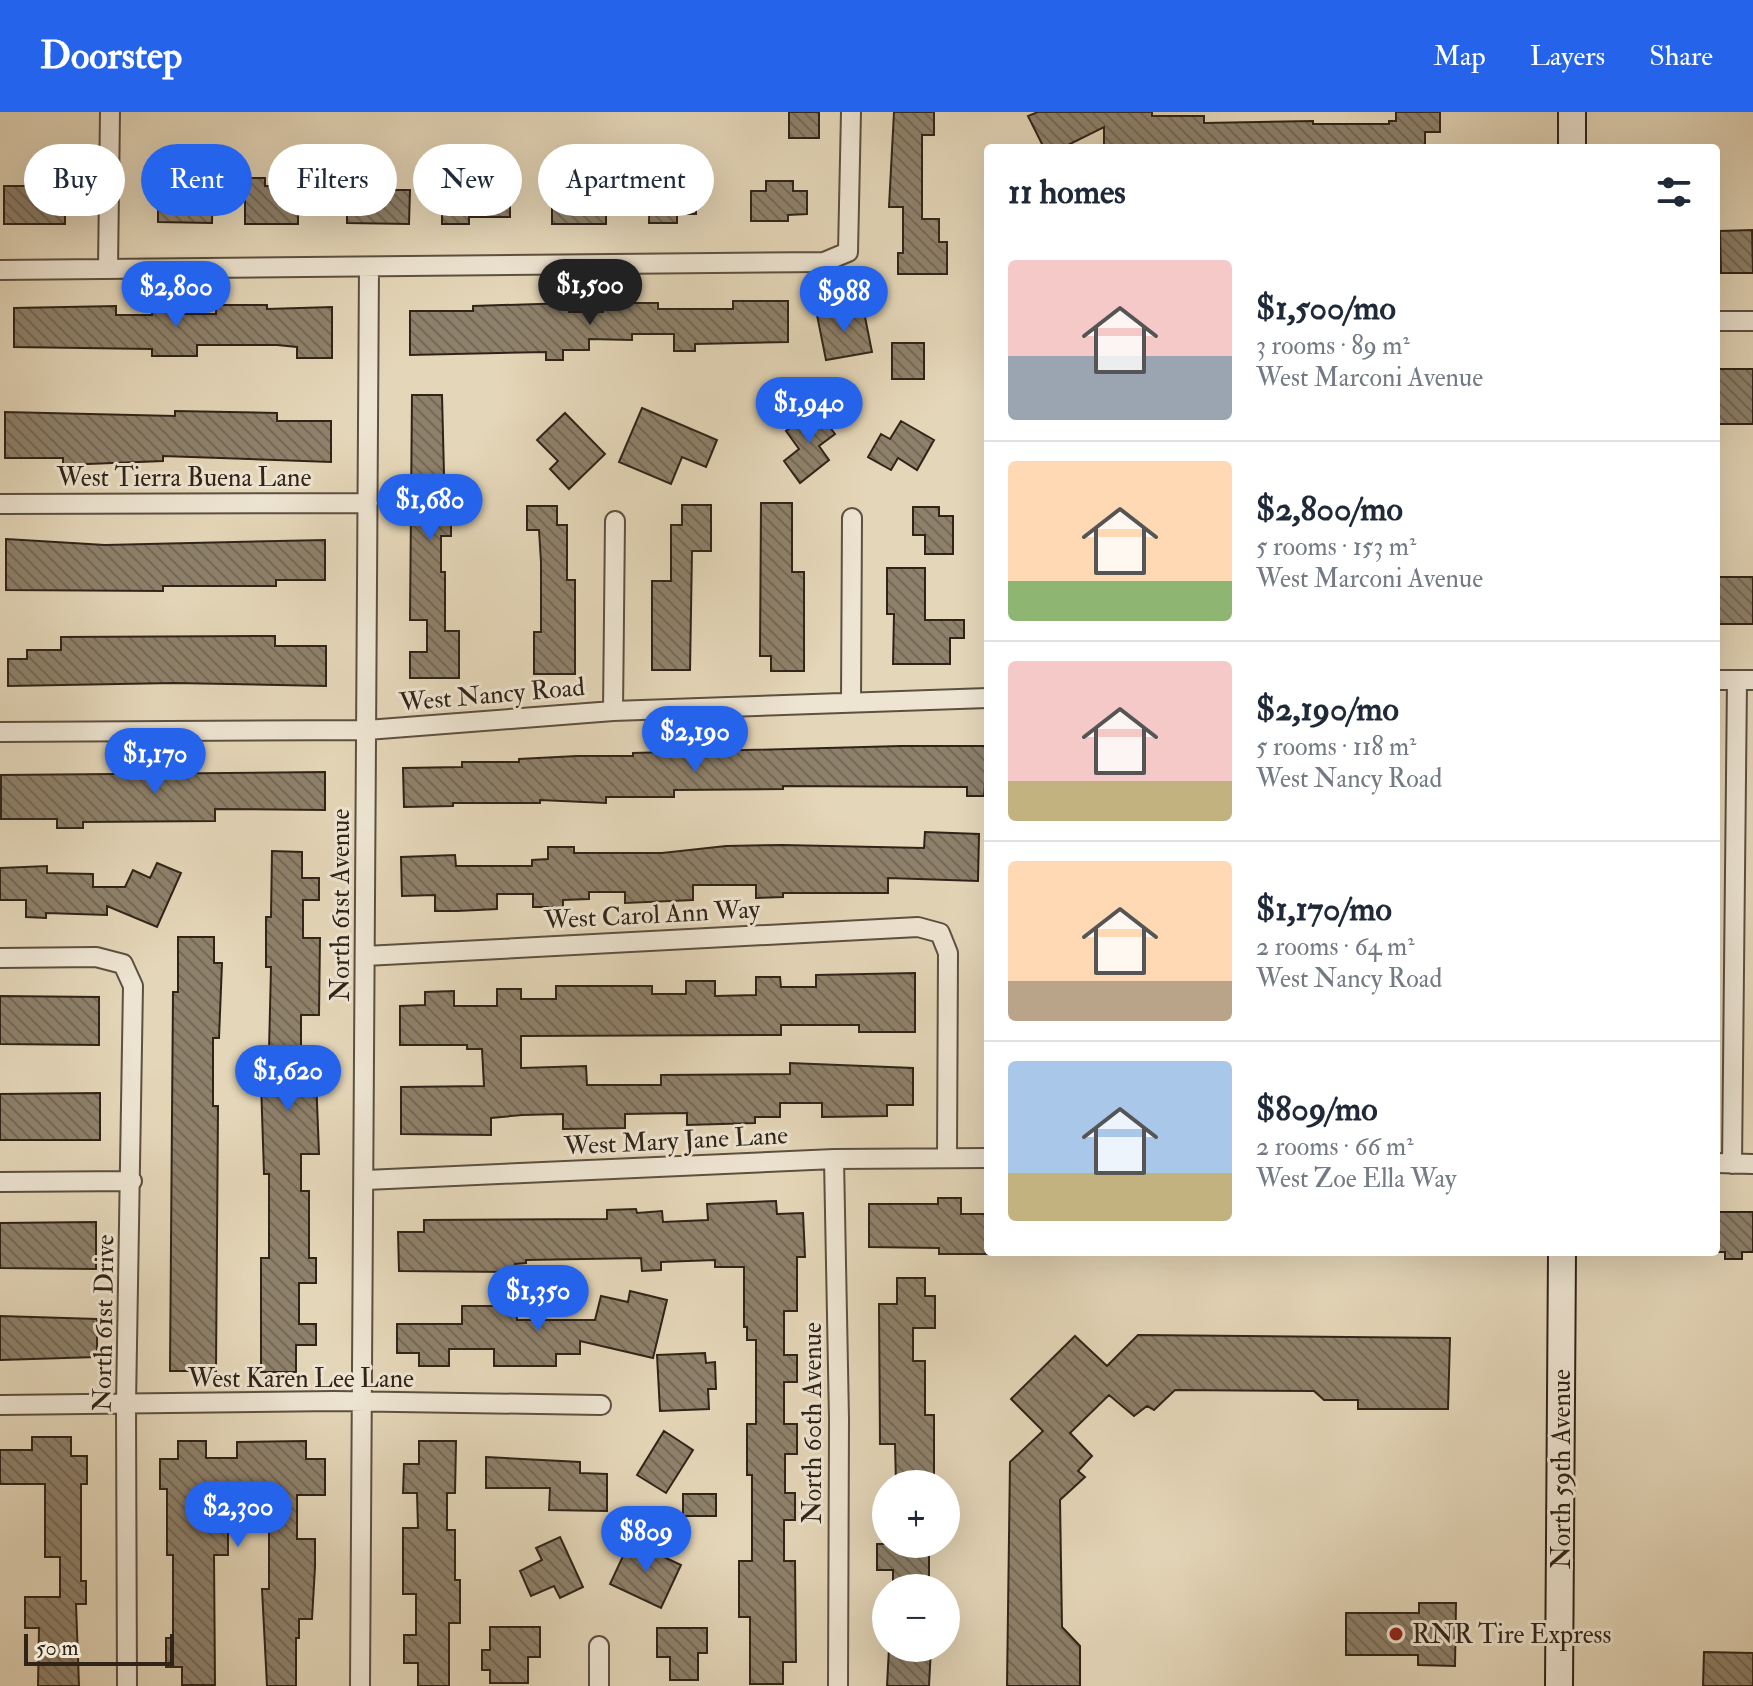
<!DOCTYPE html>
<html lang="en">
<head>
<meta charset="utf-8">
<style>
	:root { --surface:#fff; --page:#f2f2f3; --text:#1f2937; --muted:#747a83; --line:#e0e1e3; --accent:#2563eb }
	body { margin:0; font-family:"IM FELL Double Pica",serif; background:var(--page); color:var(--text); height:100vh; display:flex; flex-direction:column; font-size:30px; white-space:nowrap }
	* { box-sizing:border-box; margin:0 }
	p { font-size:26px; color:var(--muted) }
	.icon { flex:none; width:44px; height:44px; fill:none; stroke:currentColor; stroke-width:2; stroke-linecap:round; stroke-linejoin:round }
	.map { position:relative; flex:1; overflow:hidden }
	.sheet { position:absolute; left:984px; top:32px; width:736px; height:1112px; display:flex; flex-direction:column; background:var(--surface); border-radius:8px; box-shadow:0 8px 32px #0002 }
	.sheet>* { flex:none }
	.guide { position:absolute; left:24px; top:32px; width:760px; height:72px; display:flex; gap:16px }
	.controls { position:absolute; left:872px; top:1358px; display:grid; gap:16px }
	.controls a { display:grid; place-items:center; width:88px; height:88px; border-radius:50%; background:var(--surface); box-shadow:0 8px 32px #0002; font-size:40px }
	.scale { position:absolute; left:24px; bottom:20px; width:150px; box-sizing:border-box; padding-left:8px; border:4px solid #302418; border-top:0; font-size:22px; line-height:28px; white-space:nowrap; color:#302418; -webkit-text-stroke:6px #ede4d1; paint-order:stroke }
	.price { position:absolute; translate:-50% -68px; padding:0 18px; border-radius:28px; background:var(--accent); color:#fff; font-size:26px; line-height:52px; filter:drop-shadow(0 2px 4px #0008) }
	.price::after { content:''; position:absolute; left:50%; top:48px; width:24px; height:18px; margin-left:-12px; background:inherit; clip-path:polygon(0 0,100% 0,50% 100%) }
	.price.selected { background:#222; color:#fff }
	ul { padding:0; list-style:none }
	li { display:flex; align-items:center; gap:24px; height:200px; padding:0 24px }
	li+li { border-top:2px solid var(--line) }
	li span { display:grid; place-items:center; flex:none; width:224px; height:160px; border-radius:8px; color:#555 }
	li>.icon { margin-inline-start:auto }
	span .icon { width:96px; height:96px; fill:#fffc; stroke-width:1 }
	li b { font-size:34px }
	h2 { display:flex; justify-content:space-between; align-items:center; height:96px; padding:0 24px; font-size:34px }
	.tag { padding:0 28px; border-radius:36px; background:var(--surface); box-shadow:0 8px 32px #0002; font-size:28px; line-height:72px }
	.tag.selected { background:var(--accent); color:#fff }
	header { display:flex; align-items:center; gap:48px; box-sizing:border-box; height:112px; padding:0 40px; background:var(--accent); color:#fff }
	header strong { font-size:38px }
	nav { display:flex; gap:44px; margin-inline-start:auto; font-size:28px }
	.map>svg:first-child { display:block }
</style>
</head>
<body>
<header>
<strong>Doorstep</strong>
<nav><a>Map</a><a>Layers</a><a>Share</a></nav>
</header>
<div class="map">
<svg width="1753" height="1574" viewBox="0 0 1753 1574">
	<defs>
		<pattern id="building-back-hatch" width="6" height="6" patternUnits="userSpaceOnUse" patternTransform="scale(2)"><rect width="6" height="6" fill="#8e816b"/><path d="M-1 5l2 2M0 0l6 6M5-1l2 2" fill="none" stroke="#746957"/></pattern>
	</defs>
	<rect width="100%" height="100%" fill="#e4d6b8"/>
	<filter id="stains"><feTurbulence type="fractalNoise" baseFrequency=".0025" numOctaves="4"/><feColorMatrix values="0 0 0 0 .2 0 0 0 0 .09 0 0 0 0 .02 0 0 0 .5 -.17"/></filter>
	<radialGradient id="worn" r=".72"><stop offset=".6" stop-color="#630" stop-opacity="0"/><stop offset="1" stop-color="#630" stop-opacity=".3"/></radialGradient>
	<path fill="url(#building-back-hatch)" stroke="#302418" stroke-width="2" d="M789,0h30v26h-30z
		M894,0h40v23h-12v84h17v23h8v32h-49v-21h5v-46h-14z
		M1038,0h114v4h52v7l109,-2v3h76v-3h7v-9h44v20h-15v14l-259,2v-3h-62v-18l-42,21h-18l-16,-32z
		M205,46h22v21h-14l-1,44 -54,-1v-40l19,1v-9h28z
		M442,58h49v29h19v18h-41v7h-27z
		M575,61h31v51h-54v-39h23z
		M650,62h17v9l29,1v30h-19v9h-28z
		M245,66h20v8h33v38h-53z
		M363,69l20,1v8h27l-1,34 -62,-1v-34l16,1z
		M766,69h27v10h14v23l-19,1v6h-37v-30h15z
		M4,74h61v38h-61z
		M1752,118l1,43h-32l-1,-42z
		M733,189h55v41l-93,2v7h-21v-17h-42v6l-43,-1v11h-26v10h-17v-8l-136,3v-44h63v-5l96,-3v9h34l1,-9h54v6h75z
		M216,193h51v4l65,-2v51h-35v-11l-20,-2h-80v11h-45v-7l-138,-2v-39l102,-2v9h36v-9h26v8h38z
		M863,195l9,45 -46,8 -9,-45z
		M892,231h32v36h-32z
		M1719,257h34v55h-34z
		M412,283h30l3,119h6v22h-10v36h4v59h14v47h-49v-26h17v-32h-17z
		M642,296l75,32 -11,27 -24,-10 -11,27 -52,-22z
		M816,297l19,25 -16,12 10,14 -29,23 -16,-22 15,-12 -13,-18z
		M175,299l102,2v8h54v41l-168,-6v5l-100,4v-7h-58v-46l170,4z
		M565,301l40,41 -36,35 -19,-20 8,-8 -21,-21z
		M901,309l33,19 -17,30 -19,-12 -7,12 -23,-13 13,-23 9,5z
		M761,391h31v69h12v99h-33v-15h-11z
		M682,393h29v46h-19l-2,119h-38v-89h19v-56h11z
		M527,394h30v19h10v55h8v94h-41v-42h7v-70l-2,-32h-12z
		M913,395h26v9h14v38h-28v-19h-12z
		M6,427l99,6 220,-5v40h-49v6h-113v5l-157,-1z
		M887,456h38v52h39v18h-14v26h-57l1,-50h-7z
		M1718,465h35v47h-35z
		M275,524v10h51v40l-152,-3 -166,3v-27h19v-9h34v-13z
		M901,634h87l-4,50h-17v-9l-184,-1v3l-109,1v7h-68v6l-66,-3v3h-87v3l-49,1 -1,-39 59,-1v-5h57v-3l58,-3h56v-3z
		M325,660v38l-110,-1v12l-132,1v6h-26v-9h-56v-44z
		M925,720l54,2 -1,47 -90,-3v15h-105v4l-27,1v-13h-63v15l-68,3v-11h-36v7l-26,1v7h-30v-13h-36v15l-40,2h-22v-16l-33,1 -1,-39 54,-2 1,11h76v-6l16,-1v-12h26v6h88l64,-7 56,-1 142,3z
		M272,739l30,1v26h17v22h-16v38h17l-1,77h-18v36h14l4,103h-18v37h8v67h7v25h-17v41h17v21h-20v27h-35v-114h8v-84h-5l-4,-122 9,-1 2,-84h-5v-50h5z
		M157,751l24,10 -24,54 -50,-21v9l-61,-2v5l-20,-1v-17h-26v-32l47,-2v7l46,1v13h32l8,-17 17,8z
		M178,825h36v26h8l-3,75h-6v68h5l-2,265h-46l3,-379h5z
		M915,861v59h-56v-7h-78v10l-260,1v32l65,-2 1,19h74v-10l129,-1v-11l123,5v37h-26v11l-65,1v-14h-42v14h-25v6l-68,2v-12l-62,1v14l-62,1v-15l-41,1 -31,3v17l-90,-1v-47l83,-1 -2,-37h-15v-4h-67v-39l25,-1v-13l29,-1v15h43v-17h24v10h35v-13h96v8h34v-13h29v15l41,-1v-18h24l1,10h35v-12z
		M0,884l99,1v48l-99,-1z
		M100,981v47h-100v-46z
		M938,1086h23v16h27v40h-49v-6l-70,-1v-43h69z
		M776,1089l1,13 26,-1 2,44h-8v54h-13v44h13v27h-13v42h13v30h-12v39h10v27h-11v41h11l1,101h-13v22h-33v-67h-11v-56h13v-86h-5v-51h9v-84h-9v-13h-3v-60h-29v-7l-54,2v8l-19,1 -1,-13 -115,2v3l-11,1 -1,8 -115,-1 -1,-39h26v-12l183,-1v-9l29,-1 1,4 25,-2 1,11 45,-2 -1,-16z
		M1716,1100h37v40h-11v7h-17v-7h-9z
		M96,1110v47l-96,-1v-45z
		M897,1166h28v18h10v32h-22v33h12v54h9v69h-38l-1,-40h-15l-1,-140h18z
		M630,1179l37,9 -14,58 -73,-17v13h-24v12h-62v-17h-45v17h-30v-13h-22v-29h65v-18h54l1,14h78l6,-24 27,6z
		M0,1204l97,3v38l-97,3z
		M1138,1223l312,3 -2,71h-90v-9h-34l-10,-9 -139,-1 -21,20 -7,-4 -13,10 -25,-21 -39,38 22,23 -14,15 7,6 -25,23 2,127 18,19v40h-73l3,-224 33,-31 -32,-32 64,-63 32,30z
		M705,1241l1,10 9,-1 1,27h-8l1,20 -49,2 -3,-56z
		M664,1319l29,19 -27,43 -29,-18z
		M32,1325h39v19h16v28h-6v97h5v23h-10l3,82h-41l1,-58h-14v-31h35v-40h-15v-73h-45v-34h32z
		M178,1329h28v17h31v-16l69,-1v18h19v36h-28v44h18v28l-3,52h-13v19h-3v48h-29l-5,-97h7v-100h-41v66h-14l1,130h-33v-18h-16v-29h7v-83h-6v-66h-7v-30h18z
		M419,1329h37l-1,52h-8v37h8v50h5v43h-11v63h-31v-23h-14v-28h12v-41h-13v-66h15l-1,-35h-14l1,-29h15z
		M486,1345l94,5v11l27,1v37l-58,-1 1,-22h-64z
		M683,1382h33v22h-33z
		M560,1425l23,50 -23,11 -6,-12 -23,10 -11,-25 22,-11 -6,-12z
		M630,1429l51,24 -20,43 -51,-24z
		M877,1432h52v44h-36v-18h-16z
		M1419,1491h37l-1,63 -37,-1v-10h-72v-42h73z
		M490,1515h50v30h-12v26h-38v-13h-8v-20h8z
		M657,1516h50v25h-9v27h-28v-23h-13z
		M889,1536h42l-2,38h-42z
		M1704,1540l49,1v33h-50z"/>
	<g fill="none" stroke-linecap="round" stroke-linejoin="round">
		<g stroke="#5d5040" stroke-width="22">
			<path id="street" d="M108,157l2,-157
				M0,158l824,-8 24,-10 3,-140
				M1716,209h37
				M0,392l368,-1
				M1716,568h37
				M851,590l1,-184
				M613,599l2,-190
				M0,620l367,-2 246,-19 375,-13
				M365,844l553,-29 22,6 8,20 -1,205
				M0,846l96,-1 27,7 10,22 -7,418 1,282
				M834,1047l5,260 -1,267
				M1716,1051l37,1
				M1732,1052l5,-484
				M366,1068l468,-21 154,-1
				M0,1070l132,-1
				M0,1293l334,-4 267,4
				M599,1534v40
				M360,1574l9,-1419"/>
		</g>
		<g stroke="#302418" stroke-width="30">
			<path id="secondary" d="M1572,36v-36
				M1559,1574l3,-434"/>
		</g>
		<use href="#street" stroke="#ede4d1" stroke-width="18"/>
		<use href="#secondary" stroke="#ede4d1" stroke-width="26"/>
	</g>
	<circle fill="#8f2418" stroke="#ede4d1" stroke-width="3" cx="1396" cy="1522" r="8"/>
	<g text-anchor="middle" stroke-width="6" stroke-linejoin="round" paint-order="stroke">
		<g font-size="26" fill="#302418" stroke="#ede4d1">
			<text x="184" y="374">West Tierra Buena Lane</text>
			<text transform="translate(492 582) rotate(-5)" y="9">West Nancy Road</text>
			<text transform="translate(340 793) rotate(-90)" y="9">North 61st Avenue</text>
			<text transform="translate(652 802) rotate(-3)" y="9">West Carol Ann Way</text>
			<text transform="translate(676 1028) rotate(-3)" y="9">West Mary Jane Lane</text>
			<text transform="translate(103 1211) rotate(-89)" y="9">North 61st Drive</text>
			<text x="301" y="1275">West Karen Lee Lane</text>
			<text transform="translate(812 1311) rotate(-90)" y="9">North 60th Avenue</text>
			<text transform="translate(1561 1357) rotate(-90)" y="9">North 59th Avenue</text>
		</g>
		<g font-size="26" fill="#302418" stroke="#ede4d1" text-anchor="start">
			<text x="1412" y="1531">RNR Tire Express</text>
		</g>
	</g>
	<rect width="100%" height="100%" filter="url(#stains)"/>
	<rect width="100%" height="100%" fill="url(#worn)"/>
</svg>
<div class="controls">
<a>+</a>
<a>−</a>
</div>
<div class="scale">50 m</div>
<b class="price selected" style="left:590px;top:215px">$1,500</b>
<b class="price" style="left:176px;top:217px">$2,800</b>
<b class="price" style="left:844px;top:222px">$988</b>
<b class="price" style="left:809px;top:333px">$1,940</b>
<b class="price" style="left:430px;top:430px">$1,680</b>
<b class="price" style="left:695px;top:662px">$2,190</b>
<b class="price" style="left:155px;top:684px">$1,170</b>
<b class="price" style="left:288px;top:1001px">$1,620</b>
<b class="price" style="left:538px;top:1221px">$1,350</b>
<b class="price" style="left:238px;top:1437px">$2,300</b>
<b class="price" style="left:646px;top:1462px">$809</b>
<div class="guide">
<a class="tag">Buy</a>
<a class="tag selected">Rent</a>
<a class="tag">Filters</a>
<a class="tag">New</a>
<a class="tag">Apartment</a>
</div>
<section class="sheet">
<h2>11 homes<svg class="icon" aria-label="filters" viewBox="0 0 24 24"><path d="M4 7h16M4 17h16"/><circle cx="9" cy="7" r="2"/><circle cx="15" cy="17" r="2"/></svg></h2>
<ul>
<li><span style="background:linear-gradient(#f6c9c9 60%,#9aa5b1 0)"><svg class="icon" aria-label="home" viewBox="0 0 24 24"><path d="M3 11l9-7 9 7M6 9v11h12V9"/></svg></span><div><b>$1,500/mo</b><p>3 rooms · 89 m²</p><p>West Marconi Avenue</p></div></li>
<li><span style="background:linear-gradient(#ffd9b3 75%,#8fb573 0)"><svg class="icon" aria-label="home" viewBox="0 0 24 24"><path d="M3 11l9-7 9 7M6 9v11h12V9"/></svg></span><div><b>$2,800/mo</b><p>5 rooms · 153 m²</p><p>West Marconi Avenue</p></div></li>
<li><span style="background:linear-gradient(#f6c9c9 75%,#c2b280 0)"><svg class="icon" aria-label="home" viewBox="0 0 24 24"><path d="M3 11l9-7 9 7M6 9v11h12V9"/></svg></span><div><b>$2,190/mo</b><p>5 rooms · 118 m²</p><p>West Nancy Road</p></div></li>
<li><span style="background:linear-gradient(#ffd9b3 75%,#b9a48a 0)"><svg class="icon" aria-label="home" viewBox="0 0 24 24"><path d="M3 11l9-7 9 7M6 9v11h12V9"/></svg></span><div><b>$1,170/mo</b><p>2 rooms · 64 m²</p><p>West Nancy Road</p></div></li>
<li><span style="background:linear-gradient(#a9c7e8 70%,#c2b280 0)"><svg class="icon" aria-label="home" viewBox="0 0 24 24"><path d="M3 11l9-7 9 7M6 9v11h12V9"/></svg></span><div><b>$809/mo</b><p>2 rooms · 66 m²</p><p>West Zoe Ella Way</p></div></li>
</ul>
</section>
</div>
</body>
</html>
